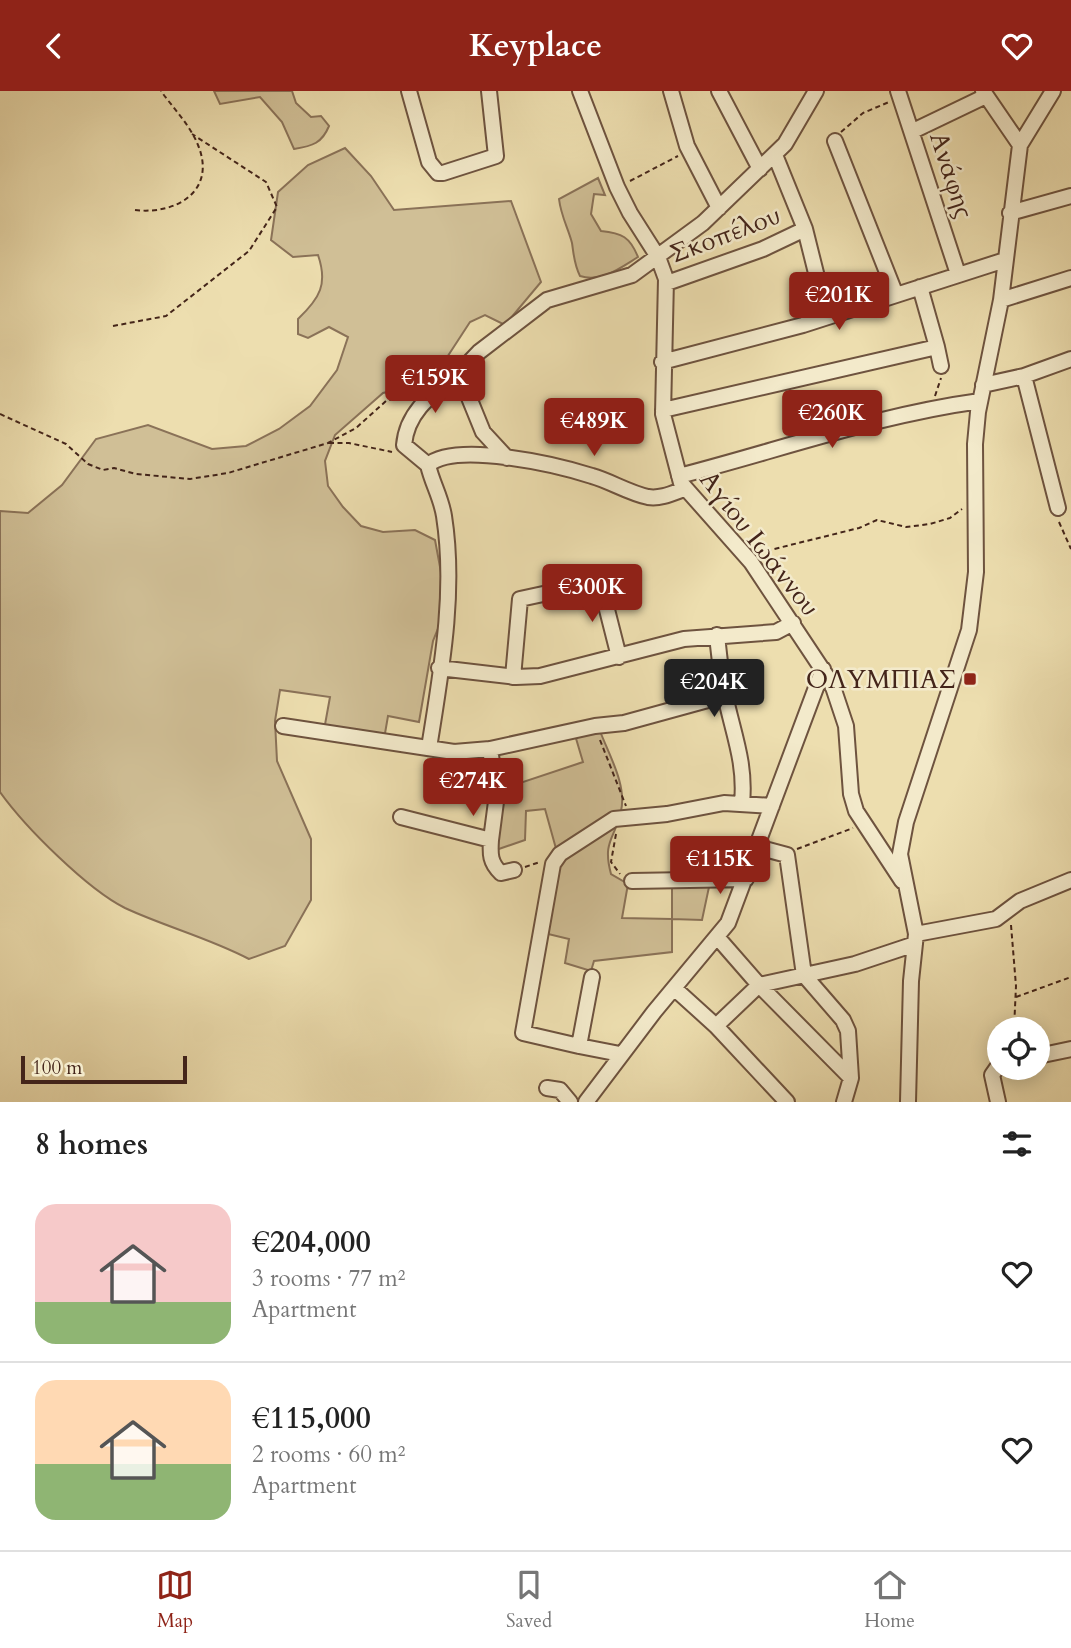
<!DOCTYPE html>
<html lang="en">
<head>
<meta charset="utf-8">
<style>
	:root { --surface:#fff; --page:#f2f2f2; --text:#222; --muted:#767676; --line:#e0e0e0; --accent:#8f2418 }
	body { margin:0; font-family:Cardo,serif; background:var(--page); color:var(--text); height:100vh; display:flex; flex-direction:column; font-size:26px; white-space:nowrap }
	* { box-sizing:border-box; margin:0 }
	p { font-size:23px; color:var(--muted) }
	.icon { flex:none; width:38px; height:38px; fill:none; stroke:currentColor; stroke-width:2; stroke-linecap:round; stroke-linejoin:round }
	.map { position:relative; height:1011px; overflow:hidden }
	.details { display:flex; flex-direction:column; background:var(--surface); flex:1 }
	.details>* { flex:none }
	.tools { position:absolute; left:987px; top:926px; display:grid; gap:14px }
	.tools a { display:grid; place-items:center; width:63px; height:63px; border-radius:50%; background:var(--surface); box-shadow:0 4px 18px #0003; font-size:35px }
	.scale { position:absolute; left:21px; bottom:18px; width:166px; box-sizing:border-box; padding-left:7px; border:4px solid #44251a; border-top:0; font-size:19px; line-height:24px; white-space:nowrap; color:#44251a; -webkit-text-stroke:5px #f3eacb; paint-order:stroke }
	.price { position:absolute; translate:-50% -60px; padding:0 16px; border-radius:7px; background:var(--accent); color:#fff; font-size:23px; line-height:46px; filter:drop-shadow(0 2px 4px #0008) }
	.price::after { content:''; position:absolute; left:50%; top:42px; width:21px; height:16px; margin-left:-10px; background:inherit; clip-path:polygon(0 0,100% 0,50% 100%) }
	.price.active { background:#222; color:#fff }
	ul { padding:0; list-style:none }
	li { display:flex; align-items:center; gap:21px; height:175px; padding:0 35px }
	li+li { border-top:2px solid var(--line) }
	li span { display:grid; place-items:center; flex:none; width:196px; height:140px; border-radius:21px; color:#555 }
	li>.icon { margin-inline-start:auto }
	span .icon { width:84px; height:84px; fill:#fffc; stroke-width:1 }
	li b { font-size:30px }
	h2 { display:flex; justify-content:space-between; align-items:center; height:84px; padding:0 35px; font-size:30px }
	header { display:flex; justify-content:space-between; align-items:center; height:91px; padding:0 35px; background:var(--accent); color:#fff; font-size:32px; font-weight:800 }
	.menu { display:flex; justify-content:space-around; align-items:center; height:98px; border-top:2px solid var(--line); background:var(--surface); font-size:19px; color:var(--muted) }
	.menu a { display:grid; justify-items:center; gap:4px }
	.menu .active { color:var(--accent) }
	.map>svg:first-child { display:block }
</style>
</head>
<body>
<header><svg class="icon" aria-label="back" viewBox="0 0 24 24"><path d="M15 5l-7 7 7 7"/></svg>Keyplace<svg class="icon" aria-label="heart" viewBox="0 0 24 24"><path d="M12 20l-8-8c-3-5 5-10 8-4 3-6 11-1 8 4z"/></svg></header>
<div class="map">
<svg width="1071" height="1011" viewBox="0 0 1071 1011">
	<rect width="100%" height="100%" fill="#eddeaf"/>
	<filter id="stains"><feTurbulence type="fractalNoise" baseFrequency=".00286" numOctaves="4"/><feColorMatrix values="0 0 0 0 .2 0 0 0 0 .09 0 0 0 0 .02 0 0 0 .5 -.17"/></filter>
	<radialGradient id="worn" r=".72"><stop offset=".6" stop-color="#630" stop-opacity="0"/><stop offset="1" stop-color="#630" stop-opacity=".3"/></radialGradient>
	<path fill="#d0bf96" stroke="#8a7258" stroke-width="2" d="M214,0h78l4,12 15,14 10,-1 8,10c-7,17 -16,20 -35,23l-12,-27 -22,-25 -40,7z
		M345,57l26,28 23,34 117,-9 30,81 -36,43 -20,-10 -15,7 -30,46 -31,19 -26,6 -48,42 -10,26 3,25 15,21 18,19 22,6 32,-2 20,10 8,43 -2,38 -8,20 -14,81 -31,-6 -5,29 -59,-15 6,-33 -50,-7 -5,31 2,40 34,78v61l-26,46 -36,13c-40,-21 -83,-32 -124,-51 -38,-19 -100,-81 -125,-116v-281l28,2 34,-28 34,-46 52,-14 64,24 34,-3 33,-17 31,-23 27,-36 11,-33 -19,-10 -21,11 -10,-4v-15c22,-21 30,-35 20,-64l-25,2 -22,-17 7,-48 30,-27z
		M598,87l7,17 -11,-1 -3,20 10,17c21,2 29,6 37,26 -18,11 -37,26 -58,19 -6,-12 -6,-20 -8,-33 -4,-15 -11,-27 -13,-44z
		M600,640c9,24 27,54 21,80 -6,28 -19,30 -10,63l17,10 -6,34 50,1v-32h37l-7,33 -30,-1v33l-78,9 -3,10 -26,-8 4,-24 -25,-6 16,-70 -15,-54 -19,2 -1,29 -32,11 6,-61 84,-28 -8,-27z"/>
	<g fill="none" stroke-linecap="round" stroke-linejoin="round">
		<g stroke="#6e533f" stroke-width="18">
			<path id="minor" d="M409,0l20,71 9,11h5l53,-17 -7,-65
				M580,0l37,96 13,26 28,44 8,22 -3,135 18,69 70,79 81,122 14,42 5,68 5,17 46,70
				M671,0l16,55 32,62
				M719,0l41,78
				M898,0l60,183
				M983,0l37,54
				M913,40l73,-35
				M835,50l61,154
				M1010,122l61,-17
				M805,138l22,88
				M667,192l96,-34 42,-20 -30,-74
				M1001,209l70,-22
				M937,256l4,19
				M662,271l141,-37 202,-65
				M1024,285l34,132
				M983,294l41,-9 47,-17
				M663,319l274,-63 -17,-60
				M507,367l-24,-26 -24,-59 20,-21 68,-52 85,-25 71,-52 82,-79 31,-53
				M428,374l-24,-20c3,-35 30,-52 55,-72
				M679,385c101,-26 198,-61 301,-75
				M600,491l19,75
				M717,544c2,20 4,40 8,60 8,38 21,68 17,108
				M439,577l77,9 24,-1 144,-37 92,-7 17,-9
				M513,586l7,-78 111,-24
				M283,635l171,26 36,-3 105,-23 29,-3 102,-28
				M429,657c12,-76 27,-156 15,-232 -3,-19 -12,-33 -16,-51 28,-24 130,0 164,11 18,5 37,17 56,21 13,2 25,-4 36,-8
				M401,726l90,23 6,-46 -7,-45
				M491,749c-1,14 -1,23 10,33l13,-3
				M757,756l30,8 17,120 39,45 5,11 3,47 -7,24
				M632,790l114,-2
				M916,843l80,-15 24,-18 51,-21
				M718,847l41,47 92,93
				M592,886l-13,69 -56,-13 30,-169 7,-10 54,-35 53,-5 57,-11 48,3
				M674,897l42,38 71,76
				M716,935l43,-41 96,-21 60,-20
				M579,955l41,8
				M1038,965l33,-7
				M547,997l13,2 10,12
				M586,1011l68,-90 74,-89 95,-254
				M908,1011l3,-121 5,-47 -16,-80 6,-32 63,-192 7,-58 -1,-128 3,-32 23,-112 19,-155 33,-54
				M998,1011l-6,-27 7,-10"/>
		</g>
		<path stroke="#44251a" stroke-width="2" stroke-dasharray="5 3.5" stroke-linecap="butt" d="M841,41l22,-19 26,-11
			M630,90l48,-25
			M135,119c41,5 82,-19 63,-65 -8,-20 -25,-37 -37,-54
			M113,235l53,-10 83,-65 28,-44 -11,-25 -74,-48
			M935,305l6,-18
			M0,323l66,30 22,20 15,6 11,-2 22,6 54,5 38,-6 100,-30 28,-15 30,-27 30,-9
			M329,352h20l43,9
			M1059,431l12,27
			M758,462l101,-25 18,-8 29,7 24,-3 20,-6 12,-9
			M600,649l26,66
			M616,743l-5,28 9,12
			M797,758l56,-21
			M525,776l15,-5
			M1011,834l5,61 -2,43
			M1016,906l55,-20"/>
		<use href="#minor" stroke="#f3eacb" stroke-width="14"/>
	</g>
	<rect fill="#8f2418" stroke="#f3eacb" stroke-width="2.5" x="963" y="581" width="14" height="14" rx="3.5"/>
	<g text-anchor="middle" stroke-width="5" stroke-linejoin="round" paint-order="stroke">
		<g font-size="26" fill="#44251a" stroke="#f3eacb">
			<text transform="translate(952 84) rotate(72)" y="9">Ανάφης</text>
			<text transform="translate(725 143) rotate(-21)" y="9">Σκοπέλου</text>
			<text transform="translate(760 452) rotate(52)" y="9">Αγίου Ιωάννου</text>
		</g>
		<g font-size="26" fill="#44251a" stroke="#f3eacb" text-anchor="end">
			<text x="956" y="597">ΟΛΥΜΠΙΑΣ</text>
		</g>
	</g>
	<rect width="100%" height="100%" filter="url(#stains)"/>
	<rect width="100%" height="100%" fill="url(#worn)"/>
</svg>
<div class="tools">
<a><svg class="icon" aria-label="locate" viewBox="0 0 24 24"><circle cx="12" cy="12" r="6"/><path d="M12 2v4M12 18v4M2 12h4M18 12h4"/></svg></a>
</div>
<div class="scale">100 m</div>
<b class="price" style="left:839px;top:241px">€201K</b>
<b class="price" style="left:435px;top:324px">€159K</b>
<b class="price" style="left:832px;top:359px">€260K</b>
<b class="price" style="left:594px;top:367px">€489K</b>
<b class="price" style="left:592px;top:533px">€300K</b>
<b class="price active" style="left:714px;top:628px">€204K</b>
<b class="price" style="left:473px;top:727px">€274K</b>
<b class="price" style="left:720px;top:805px">€115K</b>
</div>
<section class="details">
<h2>8 homes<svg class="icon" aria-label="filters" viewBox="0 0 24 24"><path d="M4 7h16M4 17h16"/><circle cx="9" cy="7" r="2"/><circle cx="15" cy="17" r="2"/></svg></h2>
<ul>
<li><span style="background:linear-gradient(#f6c9c9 70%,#8fb573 0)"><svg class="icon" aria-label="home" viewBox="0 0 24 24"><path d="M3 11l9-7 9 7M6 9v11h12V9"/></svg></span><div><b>€204,000</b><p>3 rooms · 77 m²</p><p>Apartment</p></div><svg class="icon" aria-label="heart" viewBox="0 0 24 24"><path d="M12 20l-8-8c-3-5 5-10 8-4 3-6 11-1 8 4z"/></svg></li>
<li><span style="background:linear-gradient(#ffd9b3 60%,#8fb573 0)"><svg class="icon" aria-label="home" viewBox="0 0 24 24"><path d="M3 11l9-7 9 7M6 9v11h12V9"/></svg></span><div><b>€115,000</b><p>2 rooms · 60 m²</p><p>Apartment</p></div><svg class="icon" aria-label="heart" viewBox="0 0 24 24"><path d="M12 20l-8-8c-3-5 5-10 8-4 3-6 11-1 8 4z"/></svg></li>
</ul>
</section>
<nav class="menu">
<a class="active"><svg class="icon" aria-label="map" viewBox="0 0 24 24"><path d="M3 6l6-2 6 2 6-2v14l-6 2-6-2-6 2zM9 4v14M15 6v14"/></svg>Map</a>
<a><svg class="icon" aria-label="saved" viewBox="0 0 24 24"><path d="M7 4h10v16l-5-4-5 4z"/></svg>Saved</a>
<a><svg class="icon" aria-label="home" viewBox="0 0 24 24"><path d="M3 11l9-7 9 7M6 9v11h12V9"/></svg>Home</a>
</nav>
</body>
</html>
